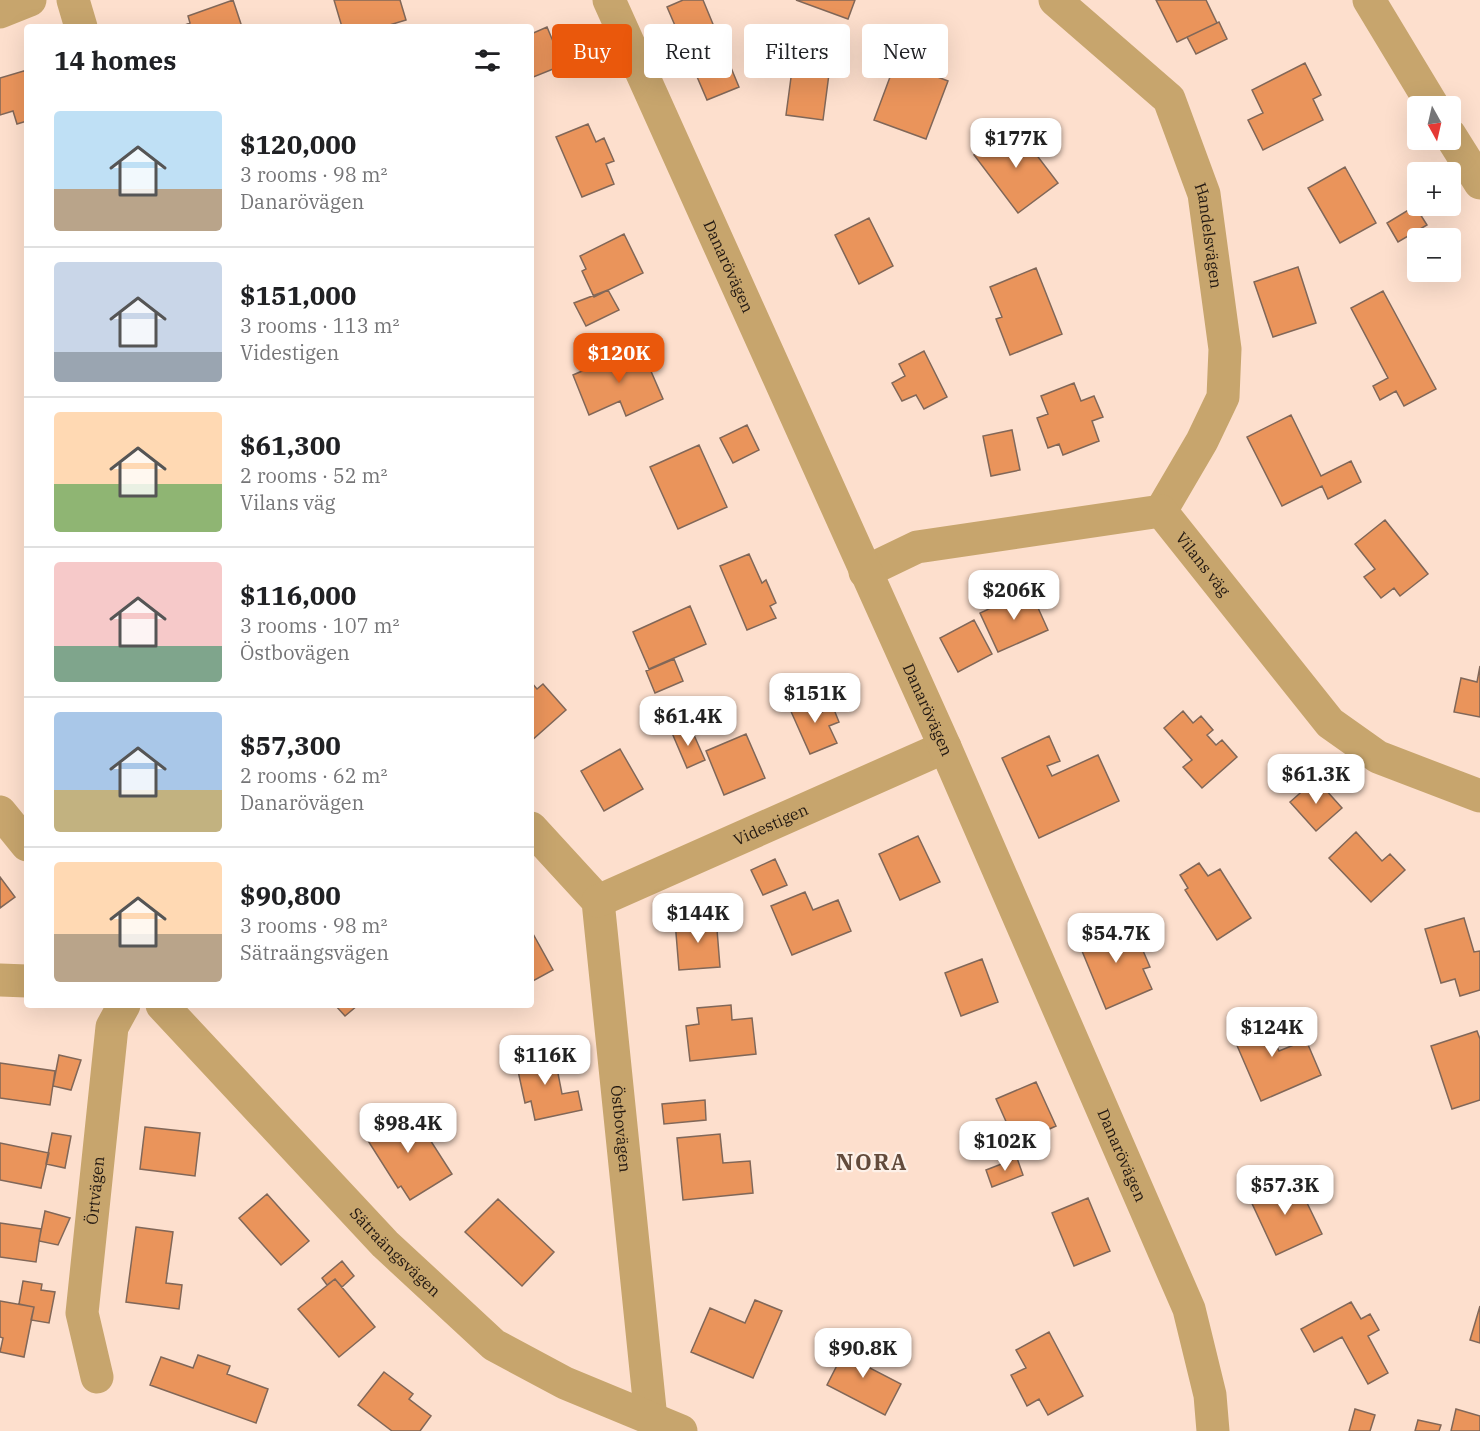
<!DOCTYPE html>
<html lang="en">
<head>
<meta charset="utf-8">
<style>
	:root { --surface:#fff; --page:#f2f2f2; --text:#202124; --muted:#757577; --line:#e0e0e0; --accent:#ea580c }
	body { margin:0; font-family:"IBM Plex Serif",serif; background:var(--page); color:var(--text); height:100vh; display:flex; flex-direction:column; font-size:22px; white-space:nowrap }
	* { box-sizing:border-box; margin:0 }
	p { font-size:20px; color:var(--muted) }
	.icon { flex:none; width:33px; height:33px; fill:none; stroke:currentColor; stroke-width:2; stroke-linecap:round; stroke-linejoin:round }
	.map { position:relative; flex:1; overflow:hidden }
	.drawer { position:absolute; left:24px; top:24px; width:510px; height:984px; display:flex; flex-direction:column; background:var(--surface); border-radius:6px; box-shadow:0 6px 24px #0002 }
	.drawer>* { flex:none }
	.guide { position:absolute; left:552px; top:24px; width:570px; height:54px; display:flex; gap:12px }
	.needle { width:39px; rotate:172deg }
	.buttons { position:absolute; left:1407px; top:96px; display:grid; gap:12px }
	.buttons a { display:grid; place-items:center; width:54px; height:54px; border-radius:6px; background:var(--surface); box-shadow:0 6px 24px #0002; font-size:30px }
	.price { position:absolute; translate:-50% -51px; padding:0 14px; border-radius:12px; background:#fff; color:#222; font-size:20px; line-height:39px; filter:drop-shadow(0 2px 3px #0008) }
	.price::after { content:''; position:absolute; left:50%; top:36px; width:18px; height:14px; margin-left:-9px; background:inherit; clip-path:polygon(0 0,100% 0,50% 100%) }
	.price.current { background:var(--accent); color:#fff }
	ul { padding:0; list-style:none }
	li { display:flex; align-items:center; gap:18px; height:150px; padding:0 30px }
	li+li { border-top:2px solid var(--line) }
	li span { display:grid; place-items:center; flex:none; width:168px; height:120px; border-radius:6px; color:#555 }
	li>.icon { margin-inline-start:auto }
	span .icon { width:72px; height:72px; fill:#fffc; stroke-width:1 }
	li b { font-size:26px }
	h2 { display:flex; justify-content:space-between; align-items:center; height:72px; padding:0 30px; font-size:26px }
	.pill { padding:0 21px; border-radius:6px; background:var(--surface); box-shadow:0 6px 24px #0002; font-size:21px; line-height:54px }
	.pill.current { background:var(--accent); color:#fff }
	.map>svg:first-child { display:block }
</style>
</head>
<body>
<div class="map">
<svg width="1480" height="1431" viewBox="0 0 1480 1431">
	<rect width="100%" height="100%" fill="#fddfcd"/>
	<path fill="#ea945b" stroke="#816758" stroke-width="1.5" d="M233,0l9,27h-62l10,-4 -2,-7z
		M334,0h66l6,20 -23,7h-41z
		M683,0h20l36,87 -32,13 -40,-93z
		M796,0h59l-7,19z
		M1156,0h50l11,23 -40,19z
		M1219,22l8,17 -31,15 -9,-17z
		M547,27l16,38 -32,13v-44z
		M896,61l52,20 -22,58 -52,-19z
		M1305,63l16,32 -8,4 10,21 -60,30 -15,-30 15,-7 -11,-23z
		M27,70v51l-10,3 -4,-13 -13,4v-37z
		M792,70l37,4 -6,46 -37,-5z
		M588,124l8,18 8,-4 10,23 -8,3 8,20 -32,13 -26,-60z
		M1013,124l45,59 -40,30 -44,-58z
		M1345,167l31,56 -36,20 -32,-55z
		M1415,206l12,19 -29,17 -11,-19z
		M869,218l24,48 -34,18 -24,-49z
		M624,234l19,39 -49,24 -12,-26 4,-2 -6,-13z
		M1298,267l18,56 -43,14 -19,-55z
		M1036,268l26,66 -52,21 -14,-36 6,-2 -12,-30z
		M608,290l11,20 -33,16 -12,-23z
		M1383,291l53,98 -32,17 -8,-15 -16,9 -7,-14 15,-8 -37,-70z
		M640,346l23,53 -37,17 -6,-15 -31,14 -16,-40z
		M924,351l23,46 -23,12 -8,-14 -14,6 -10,-18 13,-7 -6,-12z
		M1074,383l7,18 13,-5 9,21 -11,4 7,20 -36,14 -4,-11 -11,4 -11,-30 11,-4 -7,-18z
		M1291,415l30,61 30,-15 10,21 -33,17 -6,-13 -40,20 -35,-69z
		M747,425l12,25 -26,13 -13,-25z
		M1012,430l8,40 -29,6 -8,-40z
		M699,445l28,62 -49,22 -28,-62z
		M1385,520l43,54 -28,22 -6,-8 -13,10 -17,-21 11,-8 -20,-25z
		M749,554l13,29 4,-3 10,23 -6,3 6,12 -29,12 -27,-64z
		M1030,590l18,40 -50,22 -18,-39z
		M690,606l16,38 -57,25 -16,-37z
		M974,620l18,34 -34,18 -18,-34z
		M674,659l9,22 -28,12 -9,-22z
		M1480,666v51l-26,-5 7,-34 16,4z
		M531,682l6,7 6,-5 23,26 -35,31z
		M816,695l6,17 11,-5 6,15 -10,4 8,17 -27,11 -21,-47z
		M1183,711l10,12 8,-7 12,14 -6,5 9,10 6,-5 15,17 -35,31 -19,-21 9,-7 -28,-32z
		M690,726l15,34 -18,8 -15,-35z
		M746,734l19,44 -41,17 -18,-44z
		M1049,736l11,25 -13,5 5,10 46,-21 21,46 -80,37 -37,-80z
		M620,749l23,40 -39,22 -23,-40z
		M1316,779l26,29 -26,23 -26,-29z
		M1356,832l26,29 8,-7 15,16 -34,32 -42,-44z
		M918,836l22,46 -40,18 -21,-46z
		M775,859l12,26 -24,10 -12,-25z
		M1199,863l9,13 12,-7 31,49 -34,22 -32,-50 3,-2 -8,-13z
		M0,877l15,20 -15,11z
		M805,892l8,18 25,-10 13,31 -59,24 -21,-49z
		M716,917l4,50 -41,3 -4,-49z
		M1464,918l10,34 6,-1v39l-20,6 -5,-17 -14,4 -16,-54z
		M1121,920l9,22 8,-3 12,28 -7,2 9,20 -46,20 -29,-70z
		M532,932l21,38 -22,12v-49z
		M982,959l16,43 -37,14 -16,-43z
		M335,1005h23l-13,11z
		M731,1005l1,15 20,-2 4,36 -66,7 -4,-35 13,-2 -2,-16z
		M1262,1012l17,39 27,-11 15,35 -60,26 -32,-74z
		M1477,1031l3,8v61l-28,9 -21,-63z
		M553,1048l9,46 16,-3 4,19 -47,10 -4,-19 -6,2 -10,-46z
		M59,1055l22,5 -10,30 -18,-4z
		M0,1063l55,8 -5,34 -50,-7z
		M1036,1082l20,44 -40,18 -20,-45z
		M705,1100l1,20 -42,4 -2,-20z
		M409,1107l43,67 -42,26 -9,-14 -3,2 -33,-52z
		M145,1127l55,6 -5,43 -55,-7z
		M52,1133l19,3 -6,32 -19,-4z
		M720,1134l3,29 27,-2 3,32 -70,7 -6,-62z
		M0,1143l49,10 -8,35 -41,-8z
		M1017,1158l6,17 -31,12 -6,-17z
		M1294,1176l28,58 -46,21 -27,-58z
		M267,1194l42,47 -28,24 -42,-47z
		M1088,1198l22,53 -36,15 -22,-53z
		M498,1199l56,53 -32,34 -57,-54z
		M45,1211l25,7 -12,27 -19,-4z
		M0,1223l41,6 -5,33 -36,-5z
		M136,1227l37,5 -7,51 16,2 -3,24 -53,-7z
		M342,1261l12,15 -12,11 -7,-8 -8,6 -5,-7z
		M335,1279l40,48 -36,30 -41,-48z
		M23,1281l19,3 -1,6 14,2 -6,31 -18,-3 3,-13 -15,-3z
		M755,1300l27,11 -29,67 -62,-26 19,-44 35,15z
		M0,1301l34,6 -10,50 -24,-5 3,-14 -3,-1z
		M1351,1302l10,17 9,-5 9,16 -11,6 20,37 -20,11 -26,-47 -28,15 -13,-23z
		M1480,1306v37l-10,-3z
		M1049,1332l34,64 -35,19 -9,-16 -12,7 -16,-31 15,-7 -10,-18z
		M851,1338l22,10 -9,17 37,19 -16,31 -58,-30z
		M198,1355l32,11 -3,8 41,15 -12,34 -106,-38 11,-28 32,11z
		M384,1372l29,22 -4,5 22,17 -11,15h-28l-34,-26z
		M1355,1409l20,6 -5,16h-21z
		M1456,1409l24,7v15h-29z
		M1418,1420l23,5 -2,6h-24z"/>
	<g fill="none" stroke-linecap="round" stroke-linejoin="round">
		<g stroke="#c7a56d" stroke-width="33">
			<path d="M73,0l8,27"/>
			<path id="s1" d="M1055,0l114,99 35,95 21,155 -2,48 -21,44 -41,70"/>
			<path d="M1369,0l64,106"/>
			<path d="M0,12l30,-12"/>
			<path d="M1450,135l30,48"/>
			<path id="s2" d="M865,572l52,-25 244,-36 169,212 48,34 102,39"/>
			<path d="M0,812l27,33"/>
			<path id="s3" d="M531,828l67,73 53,518"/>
			<path id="s4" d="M598,901l347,-154"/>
			<path d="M0,980l27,1"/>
			<path id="s5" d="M162,1005l223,239 109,101 71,38 116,48"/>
			<path id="s6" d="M97,1377l-15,-64 30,-286 12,-22"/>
		</g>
		<path stroke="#c7a56d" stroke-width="33" id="s7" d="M609,0l336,747 244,562 21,86 3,36"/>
	</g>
	<g text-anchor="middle" stroke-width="4.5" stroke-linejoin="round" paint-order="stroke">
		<g font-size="16" fill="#221812" stroke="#fdf1e9">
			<text dy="6" stroke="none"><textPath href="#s1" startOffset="294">Handelsvägen</textPath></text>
			<text dy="6" stroke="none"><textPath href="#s7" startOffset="292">Danarövägen</textPath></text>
			<text dy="6" stroke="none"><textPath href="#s2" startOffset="372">Vilans väg</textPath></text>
			<text dy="6" stroke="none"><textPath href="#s7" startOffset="778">Danarövägen</textPath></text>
			<text dy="6" stroke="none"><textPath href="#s4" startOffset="189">Videstigen</textPath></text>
			<text dy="6" stroke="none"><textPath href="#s3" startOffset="328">Östbovägen</textPath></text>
			<text dy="6" stroke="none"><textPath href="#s7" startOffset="1264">Danarövägen</textPath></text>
			<text dy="6" stroke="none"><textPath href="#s6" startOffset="189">Örtvägen</textPath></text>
			<text dy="6" stroke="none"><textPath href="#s5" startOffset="340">Sätraängsvägen</textPath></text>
		</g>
		<g font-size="22" font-weight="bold" letter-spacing="1.5" fill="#634b3c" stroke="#fdf1e9">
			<text x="872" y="1170">NORA</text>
		</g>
	</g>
</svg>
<div class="buttons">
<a><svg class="needle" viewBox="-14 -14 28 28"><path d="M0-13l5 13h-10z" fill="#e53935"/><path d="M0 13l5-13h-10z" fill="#757577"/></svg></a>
<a>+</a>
<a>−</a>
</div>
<b class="price" style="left:1016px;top:169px">$177K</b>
<b class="price current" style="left:619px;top:384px">$120K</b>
<b class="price" style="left:1014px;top:621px">$206K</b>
<b class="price" style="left:815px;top:724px">$151K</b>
<b class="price" style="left:688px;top:747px">$61.4K</b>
<b class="price" style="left:1316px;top:805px">$61.3K</b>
<b class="price" style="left:698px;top:944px">$144K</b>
<b class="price" style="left:1116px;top:964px">$54.7K</b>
<b class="price" style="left:1272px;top:1058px">$124K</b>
<b class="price" style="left:545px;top:1086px">$116K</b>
<b class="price" style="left:408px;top:1154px">$98.4K</b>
<b class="price" style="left:1005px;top:1172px">$102K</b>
<b class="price" style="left:1285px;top:1216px">$57.3K</b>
<b class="price" style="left:863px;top:1379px">$90.8K</b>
<div class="guide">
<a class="pill current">Buy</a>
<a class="pill">Rent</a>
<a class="pill">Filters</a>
<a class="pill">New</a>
</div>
<section class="drawer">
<h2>14 homes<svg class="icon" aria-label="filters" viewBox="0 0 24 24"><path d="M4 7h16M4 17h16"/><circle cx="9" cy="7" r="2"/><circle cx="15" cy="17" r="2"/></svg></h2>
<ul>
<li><span style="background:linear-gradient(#bfe0f5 65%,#b9a48a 0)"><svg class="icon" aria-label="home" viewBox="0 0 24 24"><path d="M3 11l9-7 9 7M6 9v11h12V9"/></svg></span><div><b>$120,000</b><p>3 rooms · 98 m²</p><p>Danarövägen</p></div></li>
<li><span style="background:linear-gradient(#c9d6e8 75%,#9aa5b1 0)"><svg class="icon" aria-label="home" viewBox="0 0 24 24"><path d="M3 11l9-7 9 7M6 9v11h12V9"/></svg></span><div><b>$151,000</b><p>3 rooms · 113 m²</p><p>Videstigen</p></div></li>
<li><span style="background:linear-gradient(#ffd9b3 60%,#8fb573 0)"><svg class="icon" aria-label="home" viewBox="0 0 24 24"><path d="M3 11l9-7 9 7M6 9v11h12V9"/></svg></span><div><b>$61,300</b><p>2 rooms · 52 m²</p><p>Vilans väg</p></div></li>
<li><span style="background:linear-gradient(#f6c9c9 70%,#7fa58c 0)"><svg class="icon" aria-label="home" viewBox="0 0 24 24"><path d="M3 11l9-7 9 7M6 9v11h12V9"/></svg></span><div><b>$116,000</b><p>3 rooms · 107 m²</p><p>Östbovägen</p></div></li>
<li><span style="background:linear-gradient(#a9c7e8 65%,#c2b280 0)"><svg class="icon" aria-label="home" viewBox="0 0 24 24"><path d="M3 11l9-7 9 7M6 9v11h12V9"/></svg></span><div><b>$57,300</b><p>2 rooms · 62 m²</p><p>Danarövägen</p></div></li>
<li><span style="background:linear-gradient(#ffd9b3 60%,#b9a48a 0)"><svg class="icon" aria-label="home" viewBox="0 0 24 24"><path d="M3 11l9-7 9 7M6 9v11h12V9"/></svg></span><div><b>$90,800</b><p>3 rooms · 98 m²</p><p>Sätraängsvägen</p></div></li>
</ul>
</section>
</div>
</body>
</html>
